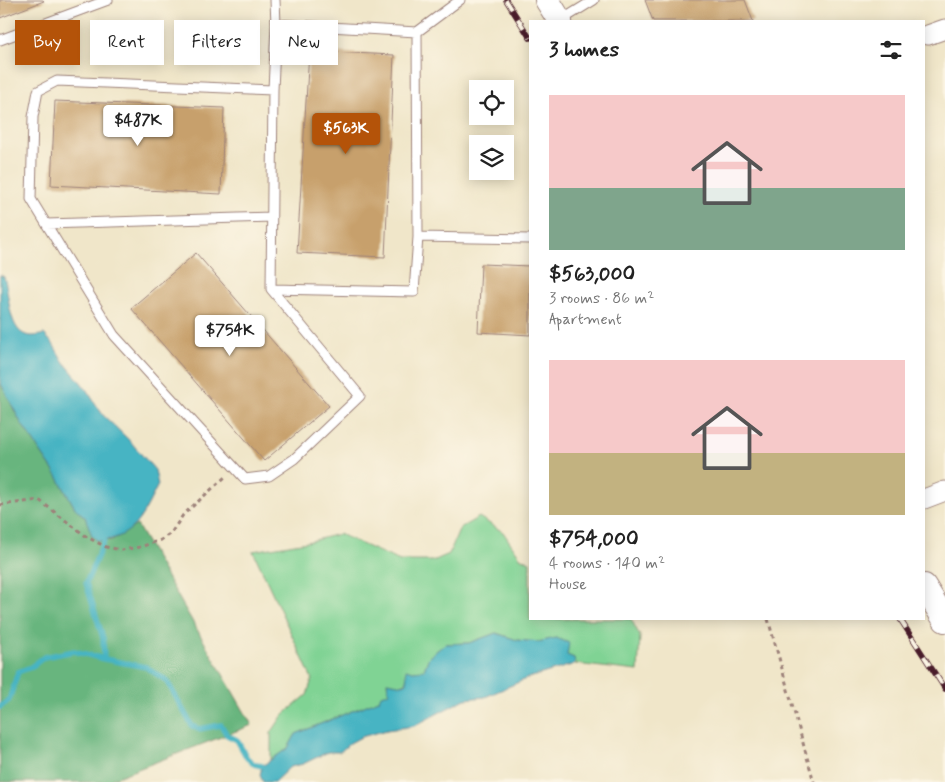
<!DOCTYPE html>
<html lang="en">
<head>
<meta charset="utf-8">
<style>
	:root { --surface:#fff; --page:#f2f2f2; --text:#222; --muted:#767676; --accent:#b45309 }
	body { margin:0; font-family:Mynerve,sans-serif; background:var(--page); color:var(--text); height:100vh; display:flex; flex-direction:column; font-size:19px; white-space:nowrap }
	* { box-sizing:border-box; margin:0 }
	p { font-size:16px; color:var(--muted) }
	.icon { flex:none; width:28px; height:28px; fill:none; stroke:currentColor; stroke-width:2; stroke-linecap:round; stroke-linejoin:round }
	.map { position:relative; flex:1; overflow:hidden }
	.panel { position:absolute; left:529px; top:20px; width:396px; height:600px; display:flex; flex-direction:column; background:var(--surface); border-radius:0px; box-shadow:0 2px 12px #0003 }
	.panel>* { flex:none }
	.hud { position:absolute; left:15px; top:20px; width:439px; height:45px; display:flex; gap:10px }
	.controls { position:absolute; left:469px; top:80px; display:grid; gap:10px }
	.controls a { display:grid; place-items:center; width:45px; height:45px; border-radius:0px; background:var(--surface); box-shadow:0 2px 12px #0003; font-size:25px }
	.price { position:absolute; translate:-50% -42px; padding:0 11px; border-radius:5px; background:#fff; color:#222; font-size:16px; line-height:32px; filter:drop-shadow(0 1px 2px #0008) }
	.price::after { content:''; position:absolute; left:50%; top:30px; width:15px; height:11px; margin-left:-8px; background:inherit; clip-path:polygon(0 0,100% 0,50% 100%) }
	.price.on { background:var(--accent); color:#fff }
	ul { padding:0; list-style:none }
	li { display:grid; align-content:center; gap:10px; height:265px; padding:0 20px }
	li span { display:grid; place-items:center; height:155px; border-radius:0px; color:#555 }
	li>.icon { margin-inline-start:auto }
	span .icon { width:90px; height:90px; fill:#fffc; stroke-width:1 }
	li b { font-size:21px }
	h2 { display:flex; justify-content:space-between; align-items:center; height:60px; padding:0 20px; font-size:21px }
	.chip { padding:0 18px; border-radius:0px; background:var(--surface); box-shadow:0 2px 12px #0003; font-size:18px; line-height:45px }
	.chip.on { background:var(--accent); color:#fff }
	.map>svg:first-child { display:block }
</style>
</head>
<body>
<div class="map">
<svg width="945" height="782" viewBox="0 0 945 782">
	<rect width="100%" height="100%" fill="#fcf5e5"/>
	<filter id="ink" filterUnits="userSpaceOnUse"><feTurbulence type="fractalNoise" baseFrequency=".02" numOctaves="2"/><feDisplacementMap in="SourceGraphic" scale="10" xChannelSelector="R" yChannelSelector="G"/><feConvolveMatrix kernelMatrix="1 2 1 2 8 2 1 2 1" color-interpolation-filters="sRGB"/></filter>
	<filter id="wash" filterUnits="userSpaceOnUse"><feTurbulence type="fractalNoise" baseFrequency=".0096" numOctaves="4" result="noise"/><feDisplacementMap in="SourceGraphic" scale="20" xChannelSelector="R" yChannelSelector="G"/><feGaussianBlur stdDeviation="1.12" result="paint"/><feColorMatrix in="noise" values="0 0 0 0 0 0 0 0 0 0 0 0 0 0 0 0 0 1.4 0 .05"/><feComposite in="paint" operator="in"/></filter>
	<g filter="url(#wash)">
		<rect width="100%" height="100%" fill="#f0e6c9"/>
		<path fill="#80d394" stroke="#657960" d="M479,517l24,15 17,25 10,5v57h101l9,17 -2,35 -63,-7 -1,-6 -7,-3 -11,-17 -18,4 -21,-2 -21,-7 -27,10 -24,1 -16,13 -5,13 -11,1c-7,16 -9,15 -26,11l2,12 -10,6 -83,34 -8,14 -17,12v-27l12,-18 24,-20 5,-16 -59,-128 54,-9 32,-8 61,27h33l16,-7 11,-26z"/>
		<path fill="#68b57e" stroke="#596a54" d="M0,382l21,41 36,53 18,32 10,9 8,19 5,5 14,-1 25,-15 115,200 -140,54 1,3h-113z"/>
		<path fill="#47b4c3" stroke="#486a77" d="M0,275l4,2c6,16 3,59 28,59 4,0 9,-1 12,-2l9,10 10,17 21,25 19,29 26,25 26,30 3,15c-15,29 -23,54 -60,56l-6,-5 -7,-19 -10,-9 -18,-32 -36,-53 -21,-41z
			M496,633l21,7 21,2 18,-4 13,5 -2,12 7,3 1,6 -47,14 -43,19 -20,2 -51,27 -27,4 -26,7 -11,6 -10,9h-12l-25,12 -13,3 -16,15h-11l-3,-7 2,-9 26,-18 8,-14 83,-34 2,-5 8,-2 -2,-11 16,3 4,-2 -1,-14 7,2 11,-1 5,-13 16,-13 24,-1z"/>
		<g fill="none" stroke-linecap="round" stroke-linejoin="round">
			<path stroke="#47b4c3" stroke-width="5.5" d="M104,659l-1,-21 -17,-55 18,-42
				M0,707l9,-7 9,-28 13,-5 13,-10 30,-6 30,8 42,8 21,14 25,45 7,3 22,-4 6,10 10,5 10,18 7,6 8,2"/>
		</g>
		<g id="blocks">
			<path fill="#c7a06c" d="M0,0h43l1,1 -44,17z
				M645,0h100l8,21h-100z
				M309,51l85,4 -9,202 -88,-4z
				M55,101l169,7 -3,86 -170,-9z
				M196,253l133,153 -65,55 -133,-153z
				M481,264l49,2v69l-52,-3z"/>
		</g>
	</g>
	<g filter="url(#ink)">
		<use href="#blocks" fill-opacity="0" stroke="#9d827a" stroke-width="1"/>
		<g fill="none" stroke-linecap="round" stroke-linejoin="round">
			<g stroke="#9d827a" stroke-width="11">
				<path id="service" d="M275,0l1,24 141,8
					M460,0l-43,32 1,205 112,2
					M560,21l34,-21
					M0,40l108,-40
					M273,90l-2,199 89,107 -66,63 -25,17 -24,3 -131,-144 -83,-136 2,-82 5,-26 19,-10 216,9 3,-66
					M47,224l224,-7
					M271,289l143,3 4,-55"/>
			</g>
			<g stroke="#9d827a" stroke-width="21">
				<path id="minor" d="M928,35l17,-6
					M924,499l21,-8"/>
			</g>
			<g stroke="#9d827a" stroke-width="26">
				<path id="tertiary" d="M547,0l13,21
					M924,586l21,34"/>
			</g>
			<path stroke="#9d827a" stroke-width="3" stroke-dasharray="4 4" stroke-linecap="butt" d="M0,505l39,-5 48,37 19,10 16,3 18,-3 21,-7 10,-7 12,-18 42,-38
				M768,619l46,163"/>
			<use href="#service" stroke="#fff" stroke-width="9"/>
			<use href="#minor" stroke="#fff" stroke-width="19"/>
			<use href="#tertiary" stroke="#fff" stroke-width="24"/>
			<g stroke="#4a1f2b" stroke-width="5.5">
				<path id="rail" d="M506,0l24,38
					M900,619l45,70"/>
			</g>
			<use href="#rail" stroke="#fcf5e5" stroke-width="4" stroke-dasharray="11" stroke-linecap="butt"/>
		</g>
	</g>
</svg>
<div class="controls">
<a><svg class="icon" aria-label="locate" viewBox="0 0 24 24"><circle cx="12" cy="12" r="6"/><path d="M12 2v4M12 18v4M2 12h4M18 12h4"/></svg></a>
<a><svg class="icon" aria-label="layers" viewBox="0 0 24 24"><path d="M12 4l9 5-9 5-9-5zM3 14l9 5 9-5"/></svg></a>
</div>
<b class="price" style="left:138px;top:147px">$487K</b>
<b class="price on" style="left:346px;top:155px">$563K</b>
<b class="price" style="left:230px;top:357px">$754K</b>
<div class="hud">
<a class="chip on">Buy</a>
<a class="chip">Rent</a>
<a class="chip">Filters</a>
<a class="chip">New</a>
</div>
<section class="panel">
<h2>3 homes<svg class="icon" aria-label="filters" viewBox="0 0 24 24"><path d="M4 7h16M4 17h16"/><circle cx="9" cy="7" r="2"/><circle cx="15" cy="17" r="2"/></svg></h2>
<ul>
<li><span style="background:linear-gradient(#f6c9c9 60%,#7fa58c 0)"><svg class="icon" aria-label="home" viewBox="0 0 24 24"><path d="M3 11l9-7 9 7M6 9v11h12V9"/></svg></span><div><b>$563,000</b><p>3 rooms · 86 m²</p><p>Apartment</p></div></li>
<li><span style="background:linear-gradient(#f6c9c9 60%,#c2b280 0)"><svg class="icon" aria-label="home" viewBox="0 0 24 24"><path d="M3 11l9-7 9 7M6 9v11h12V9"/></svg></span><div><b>$754,000</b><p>4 rooms · 140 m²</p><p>House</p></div></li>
</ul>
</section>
</div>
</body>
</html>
